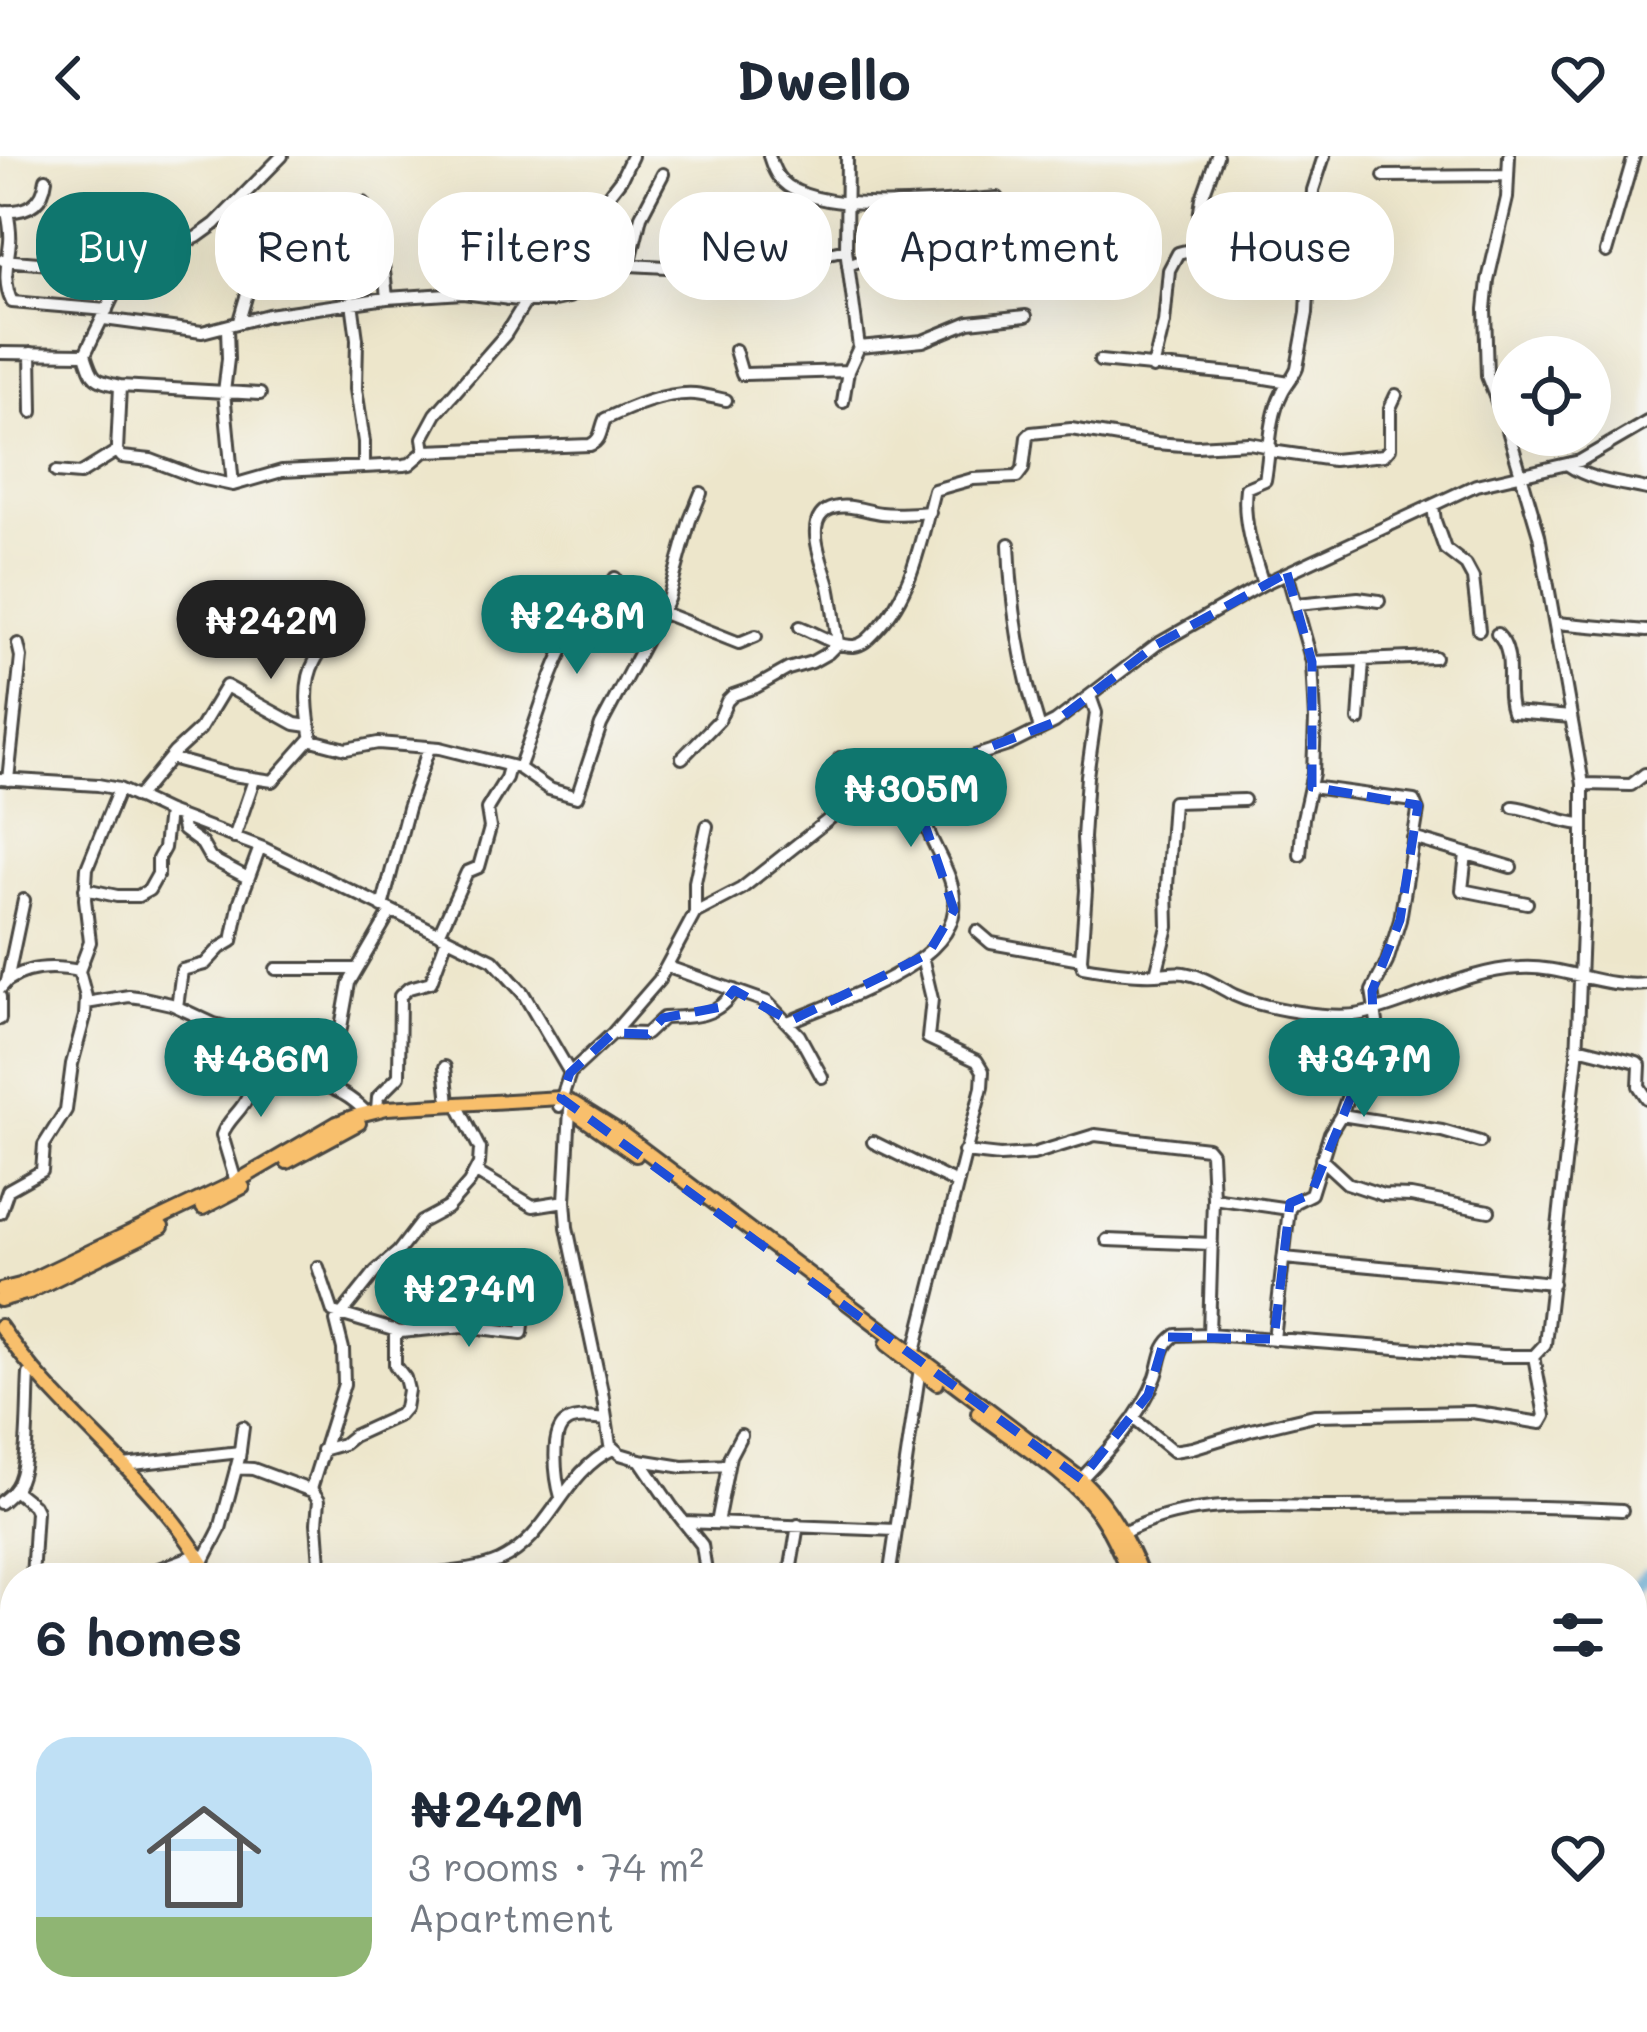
<!DOCTYPE html>
<html lang="en">
<head>
<meta charset="utf-8">
<style>
	:root { --surface:#fff; --page:#f6f6f7; --text:#1f2937; --muted:#747a83; --accent:#0f766e }
	body { margin:0; font-family:Mali,sans-serif; background:var(--page); color:var(--text); height:100vh; display:flex; flex-direction:column; font-size:45px; white-space:nowrap }
	* { box-sizing:border-box; margin:0 }
	p { font-size:39px; color:var(--muted) }
	.icon { flex:none; width:66px; height:66px; fill:none; stroke:currentColor; stroke-width:2; stroke-linecap:round; stroke-linejoin:round }
	.map { position:relative; flex:1; overflow:hidden }
	.sheet { position:absolute; left:0px; top:1407px; width:1647px; height:471px; display:flex; flex-direction:column; background:var(--surface); border-radius:48px 48px 0 0; box-shadow:0 12px 48px #0002 }
	.sheet>* { flex:none }
	.hud { position:absolute; left:36px; top:36px; width:1575px; height:108px; display:flex; gap:24px }
	.controls { position:absolute; left:1491px; top:180px; display:grid; gap:24px }
	.controls a { display:grid; place-items:center; width:120px; height:120px; border-radius:50%; background:var(--surface); box-shadow:0 12px 48px #0002; font-size:60px }
	.price { position:absolute; translate:-50% -102px; padding:0 27px; border-radius:42px; background:var(--accent); color:#fff; font-size:39px; line-height:78px; filter:drop-shadow(0 3px 6px #0008) }
	.price::after { content:''; position:absolute; left:50%; top:72px; width:36px; height:27px; margin-left:-18px; background:inherit; clip-path:polygon(0 0,100% 0,50% 100%) }
	.price.active { background:#222; color:#fff }
	ul { padding:0; list-style:none }
	li { display:flex; align-items:center; gap:36px; height:300px; padding:0 36px }
	li span { display:grid; place-items:center; flex:none; width:336px; height:240px; border-radius:36px; color:#555 }
	li>.icon { margin-inline-start:auto }
	span .icon { width:144px; height:144px; fill:#fffc; stroke-width:1 }
	li b { font-size:51px }
	h2 { display:flex; justify-content:space-between; align-items:center; height:144px; padding:0 36px; font-size:51px }
	.chip { padding:0 42px; border-radius:48px; background:var(--surface); box-shadow:0 12px 48px #0002; font-size:42px; line-height:108px }
	.chip.active { background:var(--accent); color:#fff }
	header { display:flex; justify-content:space-between; align-items:center; height:156px; padding:0 36px; background:var(--surface); font-size:54px; font-weight:800 }
	.map>svg:first-child { display:block }
</style>
</head>
<body>
<header><svg class="icon" aria-label="back" viewBox="0 0 24 24"><path d="M15 5l-7 7 7 7"/></svg>Dwello<svg class="icon" aria-label="heart" viewBox="0 0 24 24"><path d="M12 20l-8-8c-3-5 5-10 8-4 3-6 11-1 8 4z"/></svg></header>
<div class="map">
<svg width="1647" height="1876" viewBox="0 0 1647 1876">
	<rect width="100%" height="100%" fill="#f6f6f2"/>
	<filter id="ink" filterUnits="userSpaceOnUse"><feTurbulence type="fractalNoise" baseFrequency=".00833" numOctaves="2"/><feDisplacementMap in="SourceGraphic" scale="24" xChannelSelector="R" yChannelSelector="G"/><feConvolveMatrix kernelMatrix="1 2 1 2 8 2 1 2 1" color-interpolation-filters="sRGB"/></filter>
	<filter id="wash" filterUnits="userSpaceOnUse"><feTurbulence type="fractalNoise" baseFrequency=".004" numOctaves="4" result="noise"/><feDisplacementMap in="SourceGraphic" scale="48" xChannelSelector="R" yChannelSelector="G"/><feGaussianBlur stdDeviation="2.7" result="paint"/><feColorMatrix in="noise" values="0 0 0 0 0 0 0 0 0 0 0 0 0 0 0 0 0 1.4 0 .05"/><feComposite in="paint" operator="in"/></filter>
	<g filter="url(#wash)">
		<rect width="100%" height="100%" fill="#ede6cb"/>
		<g fill="none" stroke-linecap="round" stroke-linejoin="round">
			<path stroke="#5da7d4" stroke-width="14" d="M1632,1436l15,-17
				M1245,1876l3,-13"/>
		</g>
	</g>
	<g filter="url(#ink)">
		<g fill="none" stroke-linecap="round" stroke-linejoin="round">
			<g stroke="#484743" stroke-width="16">
				<path id="minor" d="M769,0c3,9 6,19 13,25 35,36 167,21 215,17
					M1384,20l124,-1
					M364,47c-1,18 8,25 14,41 6,17 7,36 9,54
					M0,55c26,2 43,-6 46,-32
					M7,55c2,10 4,21 3,31 -2,20 -8,40 2,60l95,8
					M1194,94l8,-52 15,-42
					M1606,96l28,-96
					M3,104l82,7 45,11
					M629,109l12,-49 22,-42
					M848,109l11,-4 51,-3
					M506,143l15,-60 2,-24
					M352,146l5,37 -1,50 8,53v24
					M104,163l98,13 66,-17 119,-17 76,-5 63,8h24l19,-4 26,-19 24,-10 10,-3 38,2 15,-10c59,6 106,7 164,-8
					M239,165l9,-31 -7,-21
					M227,172l1,31 -4,33 9,93
					M859,191l64,-6 46,-19 57,-6
					M735,194l7,24h4l102,-3
					M0,197l85,1
					M31,197l1,59
					M1100,205l153,15 36,6
					M1153,212l11,-45 5,-53 9,-17c38,-11 93,12 131,19
					M120,230l-3,65 5,6 29,3 45,17 37,8 49,-14 122,-6 6,-1 15,-13 165,-6c12,-5 10,-15 15,-26 26,-12 60,-27 90,-25 10,1 21,4 31,6
					M260,238l-140,-8c-26,-6 -27,-6 -35,-32l32,-66 55,-40 25,-11 18,-13 67,-68
					M843,246l5,-31 11,-24 -13,-98 1,-93
					M425,295l-2,-13 13,-24 69,-79 21,-34 48,-52 19,-34 28,-36 11,-23
					M1271,295l62,9 51,-5 6,-7v-40l6,-13
					M1568,309c23,16 52,18 79,24
					M56,316l24,2 37,-23
					M1433,350l2,15 10,28 21,16 7,13 6,52
					M1009,388c2,62 12,125 31,185
					M1287,417l25,89 3,58 -2,53 -10,45 -3,37
					M1263,428c-10,-31 -21,-63 -17,-96l19,-8c5,-27 4,-62 17,-87 4,-9 11,-15 15,-25l10,-55 6,-123 11,-34
					M1297,448l61,-6 21,3
					M661,456l78,31 17,-7
					M339,461c-7,16 -16,29 -24,44 -13,22 -7,57 -3,79l34,9 32,-6 62,5 79,20 30,21 28,8 24,-72 67,-126 22,-79 11,-27
					M1556,467l91,8
					M800,471c16,6 37,20 54,19 10,-1 16,-9 23,-16 36,-38 44,-91 57,-140l39,-11 44,-2 6,-8 4,-32 4,-4 40,-4 84,14 41,3 53,-3 22,4
					M1497,478c21,20 6,53 15,78l59,5
					M1312,506l123,-5
					M1090,540l6,17 -9,63 -4,62 3,52 -5,69 2,8c23,4 50,8 73,7 10,0 18,-3 28,-1 19,3 33,13 50,22 28,13 96,25 127,19 53,-11 103,-44 159,-46 43,-3 83,21 127,16
					M1359,564l4,-59
					M170,602l62,17 41,6 38,-43
					M682,602l37,-38 8,-19 6,-6 23,-8 32,-18 24,-7 16,-9 10,-10c-3,-19 -5,-38 -9,-57 -5,-21 -29,-69 4,-78 16,-5 32,3 48,5 16,2 33,0 49,-1
					M840,602l44,8 4,2 9,13
					M519,612c18,-45 29,-95 54,-137 12,-19 31,-33 42,-53
					M0,623l98,6 21,4 49,23 95,36 230,112 30,33 47,80
					M8,624l13,-123 -3,-13
					M1583,628l48,1 14,-11
					M137,642l37,-45 26,-24 26,-43 69,38 14,2
					M1513,651c25,3 44,15 69,17
					M180,661l3,13 19,14 8,14 38,20
					M234,682l20,-58
					M1413,682l98,29
					M1466,698l-4,36 65,13
					M85,733l32,7h21l11,-6 9,-16v-15l6,-11 4,-36
					M382,751l26,-99 21,-60
					M695,757v-31l12,-56
					M977,775l14,12 90,16
					M439,778l28,-62 12,-5 11,-39 -3,-19 19,-31 3,-11
					M668,811l99,35 32,33 23,42
					M276,813h81
					M1156,818l12,-47 -1,-41 6,-84 71,-2
					M7,825c21,-15 48,-15 72,-10
					M0,833l7,-8 17,-81
					M0,841v22
					M86,847l43,-7 15,2 27,6 43,20 29,7 53,20 34,-3 10,-15 9,-50 42,-72
					M177,851l5,-37 23,-6 15,-16 12,-7 8,-40 20,-54
					M788,866c46,-20 160,-55 166,-112 3,-25 -12,-49 -22,-70 -9,-20 -16,-42 -23,-62
					M613,877l33,1 17,-16c28,-1 55,0 71,-28
					M1578,891l59,15 3,3 -1,21 8,12
					M308,896c-3,30 12,30 35,42 9,5 16,11 24,19
					M445,911l4,36
					M559,950l11,-33 43,-40 46,-53 36,-67 46,-24 116,-92 12,-7 140,-45 46,-23 101,-77 107,-61 213,-99 104,-24 67,-39
					M570,953l-5,92 2,26 35,165 8,53 10,9 20,6 32,47 30,38 5,33
					M377,954l1,-13 21,-21 1,-80 9,-8 22,-6 16,-44
					M1341,959l101,16 38,11
					M873,986l83,41
					M964,996l36,4 33,-2 62,-19 112,13 4,5 2,45 -4,136
					M1321,1003l26,24 36,12 28,1 78,15
					M476,1016l57,34 32,-5
					M236,1026l-14,-47c5,-14 16,-21 23,-33 16,-27 -6,-41 33,-56
					M1213,1042l76,11 -15,130
					M1289,1053l6,-7 16,-8 19,-61 11,-18 15,-42 18,-32 3,-19 -5,-31 15,-29 13,-42 18,-109 -4,-10 -103,-14
					M0,1057l8,-23 34,-19 2,-26 22,-35 6,-46 13,-48 1,-19 -7,-26 11,-29 -5,-43 2,-31 32,-79
					M1107,1084l105,4
					M1284,1102l269,25
					M318,1111l15,45 67,20 63,-6 59,7 6,-51
					M914,1199l68,-268 1,-16 -6,-10 -49,-23 4,-39 -10,-42
					M1133,1262l40,33 19,-3 59,-18 63,-15 158,-3 69,11 4,-7 -11,-60
					M322,1294l21,-6 10,-8 46,-21 6,-7 3,-18 -3,-12 -10,-13v-34
					M640,1304l43,7 45,-2
					M124,1309l116,-13
					M236,1312l17,1 59,22
					M1081,1323c28,-29 60,-63 75,-102 6,-17 4,-31 20,-42l33,-1 294,22h31l11,-12 32,-287 6,-153v-120l-44,-249 -32,-108 -20,-51 -2,-67 3,-29 19,-82 2,-42
					M14,1334l19,15 3,6 -4,67
					M561,1341c-5,-17 -12,-66 6,-75 10,-6 28,-3 39,-2
					M0,1347c8,-7 15,-12 19,-22 10,-25 8,-78 10,-107
					M684,1366l212,8
					M717,1367l13,-67 11,-21
					M1123,1377c67,-35 137,-26 210,-26 97,-1 192,-2 289,3
					M203,1406l17,-33 19,-71 4,-31
					M134,1422l65,-24
					M321,1422l-4,-55 2,-23 -8,-11 33,-105 -1,-35 -7,-28 40,-50 22,-19 23,-30 26,-14 22,-25 10,-19 1,-15 -20,-39
					M416,1422c27,-6 58,-6 83,-17 52,-24 63,-88 114,-112
					M789,1422l9,-53
					M889,1422l31,-210
					M0,1476l15,2
					M0,1538l15,-31
					M0,1562h15
					M0,1726l15,5
					M1632,1788l15,9
					M970,1863l33,13
					M1086,1863l18,5
					M835,1871l22,5
					M180,1876l5,-12
					M581,1876l7,-3 7,-10
					M1027,1876l7,-13
					M1193,1876l4,-13"/>
			</g>
			<g stroke="#484743" stroke-width="18">
				<path id="major" d="M574,956l62,43
					M287,1006l72,-39
					M203,1052l40,-21
					M0,1134l20,-5 216,-103 101,-59 18,-7 32,-8 174,-10 14,6 45,28 461,347c30,29 46,61 62,99
					M0,1144l29,-8 133,-65
					M0,1170c62,92 159,154 211,252
					M887,1188l50,39
					M978,1257c37,29 90,60 118,97 15,20 25,45 35,68
					M365,1863l7,13
					M1434,1863l21,13
					M1451,1863l23,13"/>
			</g>
			<g stroke="#484743" stroke-width="21">
				<path id="highway" d="M0,1857l37,19"/>
			</g>
			<use href="#minor" stroke="#fff" stroke-width="10"/>
			<use href="#major" stroke="#f8bf6c" stroke-width="12"/>
			<use href="#highway" stroke="#f8bf6c" stroke-width="15"/>
		</g>
	</g>
	<path fill="none" stroke="#1d4ed8" stroke-width="9" stroke-dasharray="24 15" stroke-linejoin="round" d="M1287,417l25,89v125l106,18 -18,115 -28,71 2,50 -63,153 -21,9 -16,136 -109,-2 -17,58 -67,84 -520,-381 9,-25 43,-40 35,1 15,-16 58,-11 13,-17 56,31 138,-67 26,-44 -45,-132 146,-56 101,-77z"/>
</svg>
<div class="controls">
<a><svg class="icon" aria-label="locate" viewBox="0 0 24 24"><circle cx="12" cy="12" r="6"/><path d="M12 2v4M12 18v4M2 12h4M18 12h4"/></svg></a>
</div>
<b class="price" style="left:577px;top:521px">₦248M</b>
<b class="price active" style="left:271px;top:526px">₦242M</b>
<b class="price" style="left:911px;top:694px">₦305M</b>
<b class="price" style="left:261px;top:964px">₦486M</b>
<b class="price" style="left:1364px;top:964px">₦347M</b>
<b class="price" style="left:469px;top:1194px">₦274M</b>
<div class="hud">
<a class="chip active">Buy</a>
<a class="chip">Rent</a>
<a class="chip">Filters</a>
<a class="chip">New</a>
<a class="chip">Apartment</a>
<a class="chip">House</a>
</div>
<section class="sheet">
<h2>6 homes<svg class="icon" aria-label="filters" viewBox="0 0 24 24"><path d="M4 7h16M4 17h16"/><circle cx="9" cy="7" r="2"/><circle cx="15" cy="17" r="2"/></svg></h2>
<ul>
<li><span style="background:linear-gradient(#bfe0f5 75%,#8fb573 0)"><svg class="icon" aria-label="home" viewBox="0 0 24 24"><path d="M3 11l9-7 9 7M6 9v11h12V9"/></svg></span><div><b>₦242M</b><p>3 rooms · 74 m²</p><p>Apartment</p></div><svg class="icon" aria-label="heart" viewBox="0 0 24 24"><path d="M12 20l-8-8c-3-5 5-10 8-4 3-6 11-1 8 4z"/></svg></li>
</ul>
</section>
</div>
</body>
</html>
